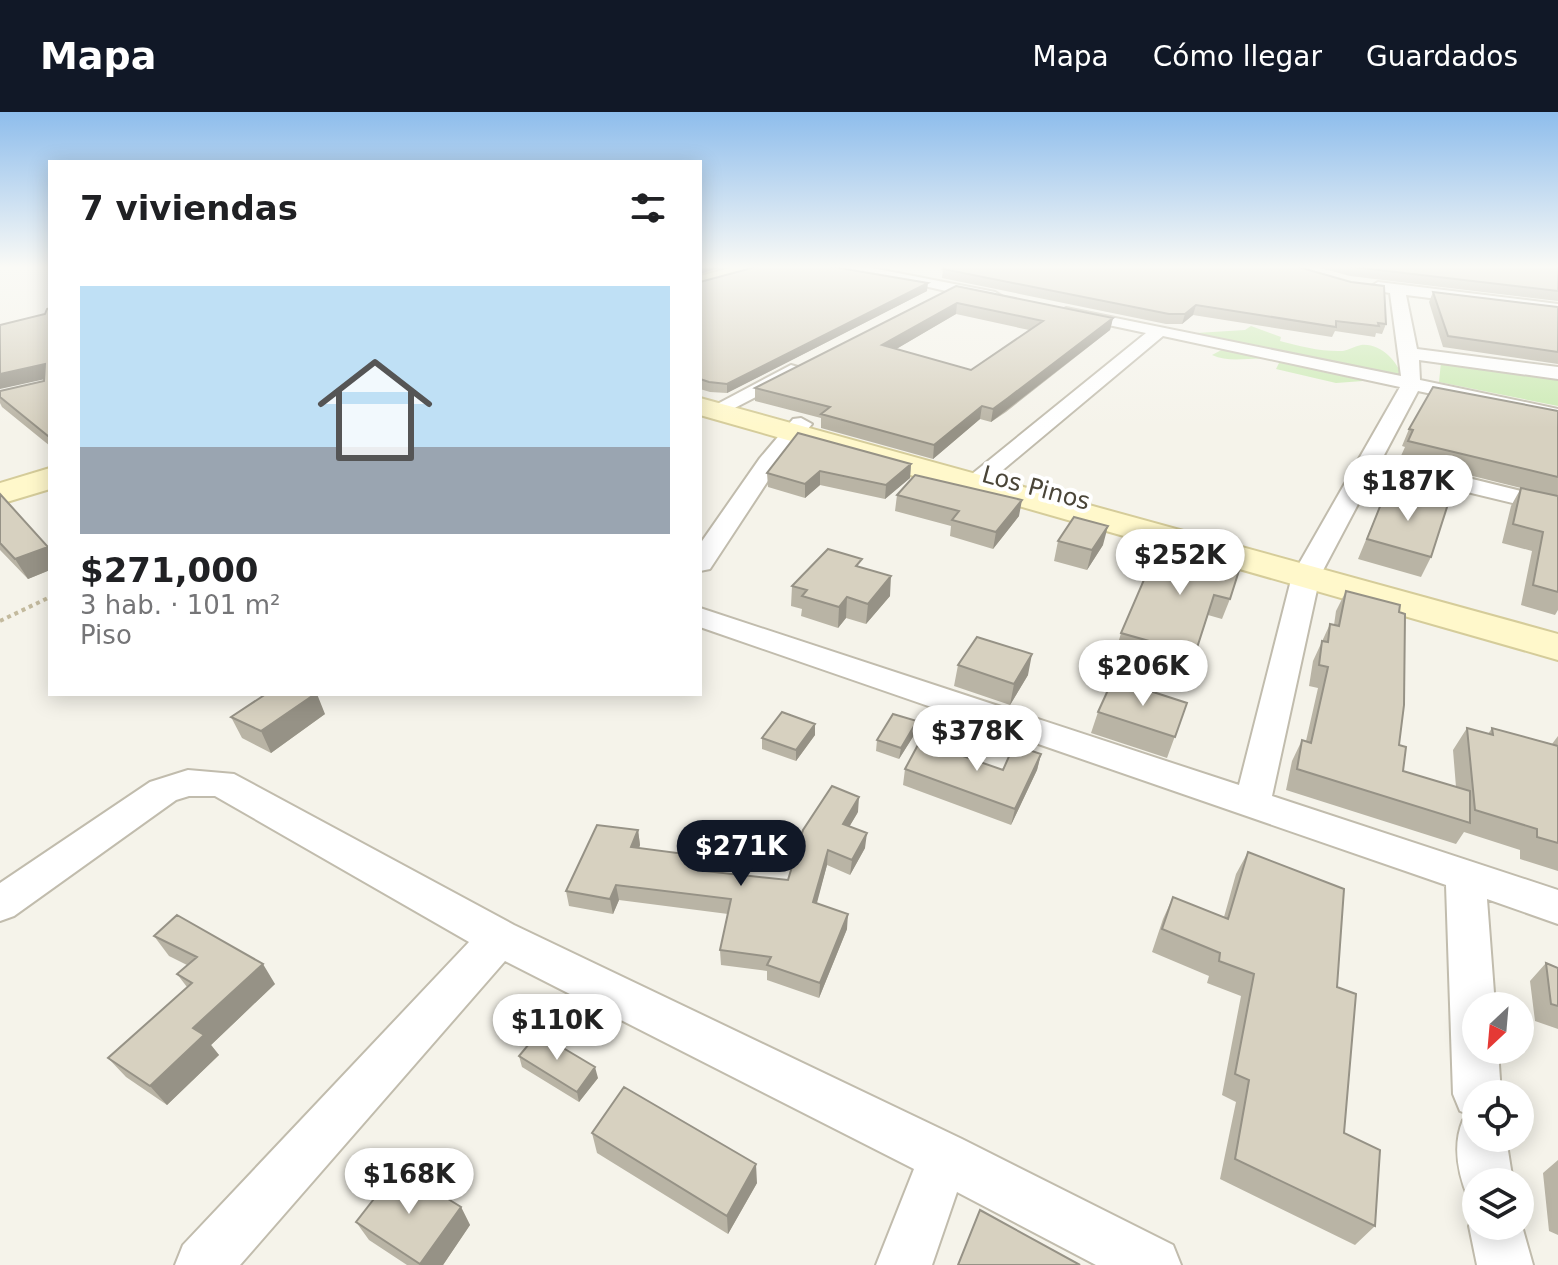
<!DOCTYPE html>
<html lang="es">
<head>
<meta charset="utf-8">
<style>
	:root { --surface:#fff; --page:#f2f2f2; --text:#202124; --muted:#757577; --line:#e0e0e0; --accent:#111827 }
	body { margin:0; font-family:"DejaVu Sans",sans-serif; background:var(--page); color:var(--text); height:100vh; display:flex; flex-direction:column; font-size:30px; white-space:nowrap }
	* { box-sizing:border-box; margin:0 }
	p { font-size:26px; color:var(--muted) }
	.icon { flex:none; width:44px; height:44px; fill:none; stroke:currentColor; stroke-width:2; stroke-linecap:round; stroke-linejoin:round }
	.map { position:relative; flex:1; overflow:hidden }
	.details { position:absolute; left:48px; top:48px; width:654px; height:536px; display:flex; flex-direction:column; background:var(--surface); border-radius:0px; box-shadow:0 4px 20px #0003 }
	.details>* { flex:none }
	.needle { width:52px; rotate:206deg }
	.fabs { position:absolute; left:1462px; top:880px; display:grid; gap:16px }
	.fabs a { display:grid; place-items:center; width:72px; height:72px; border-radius:50%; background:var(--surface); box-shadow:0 4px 20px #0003; font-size:40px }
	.price { position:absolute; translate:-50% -68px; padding:0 18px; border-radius:28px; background:#fff; color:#222; font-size:26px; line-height:52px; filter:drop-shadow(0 2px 4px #0008) }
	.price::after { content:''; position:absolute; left:50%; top:48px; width:24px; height:18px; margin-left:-12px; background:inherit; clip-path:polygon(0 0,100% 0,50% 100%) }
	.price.on { background:var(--accent); color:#fff }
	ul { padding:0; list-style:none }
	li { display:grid; align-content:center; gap:16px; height:424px; padding:0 32px }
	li+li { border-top:2px solid var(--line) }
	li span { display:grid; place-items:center; height:248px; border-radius:0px; color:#555 }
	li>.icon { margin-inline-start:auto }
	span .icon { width:144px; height:144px; fill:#fffc; stroke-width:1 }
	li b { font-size:34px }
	h2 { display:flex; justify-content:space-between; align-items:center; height:96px; padding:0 32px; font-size:34px }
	header { display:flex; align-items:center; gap:48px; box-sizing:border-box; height:112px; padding:0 40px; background:var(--accent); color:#fff }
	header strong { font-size:38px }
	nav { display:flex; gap:44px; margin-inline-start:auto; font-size:28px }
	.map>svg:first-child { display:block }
</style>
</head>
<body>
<header>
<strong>Mapa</strong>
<nav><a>Mapa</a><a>Cómo llegar</a><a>Guardados</a></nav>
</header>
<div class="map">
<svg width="1558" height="1153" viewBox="0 0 1558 1153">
	<rect width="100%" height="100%" fill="#f5f3ea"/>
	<path fill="#cbeab3" d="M1251,214l30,11 -1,4c19,5 42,11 63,10 6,-1 12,-5 18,-6 20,-2 36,16 42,33l-67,5 -60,-14 4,-8c-23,-7 -46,4 -68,-6l17,-9 -20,1 -23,-9 10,-5 49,-3z
		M1441,250l117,16v28l-119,-24z"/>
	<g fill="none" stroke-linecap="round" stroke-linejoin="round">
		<g stroke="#c1bcad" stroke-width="4">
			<path id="street" d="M840,155h27l128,25 8,5 -8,5z
				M1378,170l180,22v10l-152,-19 11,54 141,18v12l-139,-19 1,20 138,29v12l-140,-30 -35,66 175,43v14l-182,-44 -56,106 -48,220 286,94v34l-71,-25 8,107h-19v44h22l3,44h-25v44h30l7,44h-37v21l-7,-3c-11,-26 -17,-54 -6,-80l10,-4 -13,-5 -7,-17 -7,-209 -746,-258v-19l539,177 53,-209 108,-189 -237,-51 -171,143h-16l-4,-5 174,-141 -80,-17v-8l335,68 -11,-83 -18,-3 -2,-3z
				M791,253l7,2v8l-75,39 -7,2 -10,-6z
				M801,306l11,6 -35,43 -67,102 -10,2v-27l60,-86 33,-39z
				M188,658l46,4 280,151 448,214 211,106 8,20h-85l-139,-73 -25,73h-56l38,-96 -409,-208 -265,304h-65l8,-20 286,-303 -254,-146h-26l-13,4 -162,116 -14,5v-38l150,-101z
				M1476,1097v17h44v-7l13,46h-56l-8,-39z"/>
		</g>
		<g stroke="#d5cc9a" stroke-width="4">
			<path id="secondary" d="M734,155h30l-3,4 -61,18v-13z
				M700,286l858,236v26l-858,-245z
				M50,356v21l-50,15v-21z"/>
		</g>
		<path stroke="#c3ba9e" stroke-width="4" stroke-dasharray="4 4" stroke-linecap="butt" d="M0,509l50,-24"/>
		<use href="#street" fill="#fff" fill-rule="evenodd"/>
		<use href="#secondary" fill="#fff8cb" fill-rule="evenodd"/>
	</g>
	<path fill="#b9b4a5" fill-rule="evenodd" d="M1313,154h245v35l-208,-25z
		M943,157l443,55 -4,10 -6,-1 -1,4 -40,-6 -3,6 -139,-22 -11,9h-16l-224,-46z
		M700,170l227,9 -200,102 -17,-1 -10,-3z
		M956,174l157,32 -3,12 -104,82 -15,10 -11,-3 -47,40 -112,-31v-10l-66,-17v-13zM956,202l73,16 -58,40 -75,-21z
		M1433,180l125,15v57l-115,-17 -14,-45z
		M50,196v138l-48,-39 -2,-4v-12l44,-10 1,-67z
		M1558,299v199l-3,5 -34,-10 11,-54 -30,-8 9,-37 10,-18 -121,-30 5,-11 -3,-1 7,-17z
		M911,352l-1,14 -25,21 -65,-14 -15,13 -37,-11 -1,-14z
		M1387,377l44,68 -10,20 -63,-18z
		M0,382l48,53 2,3v20l-22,9 -28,-29z
		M897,383l122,21 -26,33 -43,-13 1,-10 -56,-15z
		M1058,429l45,4 -16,25 -33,-9z
		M1155,457l75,30 -8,20 -14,-4 -20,60 -73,-21 6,-21z
		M792,474l98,10 -24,28 -20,-6 -8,10 -37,-12 1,-7 -11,-3z
		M1346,479l53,21v133l4,26 53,16 -3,-37 14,-22 21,6 4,-6 60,16 6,-8v135l-38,-12v-9l-56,-18 -8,12 -170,-54 6,-29 10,-21 4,1 12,-53 -9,-2 4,-25 17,-37 4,1 2,-14z
		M958,553l70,10 -18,30 -56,-19z
		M1187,591l-20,55 -76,-25 7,-21z
		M325,602l-54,39 -29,-15 -11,-21z
		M917,609l-1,11 -17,27 -23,-8 1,-11z
		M815,623l-19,26 -34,-12v-11z
		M1041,642l-4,16 -26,55 -108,-40 2,-16 98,1z
		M858,700l-9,15 16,21 -15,27 -23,-10 -11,39 31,25 -28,69 -52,-18v-9l-46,-6 -1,-15 8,-36 -109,-14 -6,14 -44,-8 -3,-15 72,-61 2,15 -1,3 70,24 79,8z
		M1248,740l89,135 7,146 31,93 -20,19 -135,-66 16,-77 -14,-7 19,-99 -34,-13 2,-7 -57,-24 11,-33 10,-22 51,20 12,-43z
		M154,824l121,48 -64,61 8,10 -52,50 -41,-28 -18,-19 79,-71 -10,-13 10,-9 -18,-9z
		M1546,851l12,5v61l-23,-8 -5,-40z
		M519,944l79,22 -19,24 -57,-35z
		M592,1021l165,50 -29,51 -131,-81z
		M1558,1048v75l-9,-4 -6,-58z
		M461,1095l9,18 -27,40h-36l-38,-25 -13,-18z"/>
	<path fill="#969286" d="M700,154h25l-25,8z
		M928,171l-1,8 -200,102v-9z
		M957,191l-1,11 -75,44 1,-13z
		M1196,193l-3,10 -11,9 3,-10z
		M1113,206l-3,12 -119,92 2,-13z
		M45,252l5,14 -50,11v-15z
		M982,294l-2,13 -47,40 1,-14z
		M911,352l-1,14 -25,21 1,-14z
		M820,359v14l-15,13v-14z
		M1022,388l-3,16 -26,33 3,-17z
		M1108,414l-5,19 -16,25 5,-20z
		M48,435l2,3v20l-22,9 -13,-20z
		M891,464l-1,20 -24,28 2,-20z
		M847,485l-1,21 -8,10 1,-21z
		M1032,542l-4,21 -18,30 4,-21z
		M315,582h2l8,20 -54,39 -10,-22z
		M917,609l-1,11 -17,27 2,-11z
		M815,612v11l-19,26v-11z
		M1041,642l-4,16 -26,55 4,-16z
		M859,685l-1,15 -16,27 1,-15z
		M638,718l2,15 -6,17 -3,-15z
		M867,721l-2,15 -15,27 2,-15z
		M828,738l-1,15 -14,53v-16z
		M708,745l1,15 -5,-1z
		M616,773l3,15 -6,14 -3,-15z
		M848,802l-1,15 -28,69 1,-15z
		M263,852l12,20 -64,61 8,10 -52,50 -17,-19 43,-58z
		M595,955l3,11 -19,24 -2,-10z
		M756,1052l1,19 -29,51 -1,-18z
		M461,1095l9,18 -27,40h-22l-1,-1z"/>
	<path fill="#d7d1c0" stroke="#969286" stroke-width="2" fill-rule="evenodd" d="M759,154h69l100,17 -201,101 -18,-2 -9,-3v-97z
		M947,154h348l56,16 33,4 2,38 -8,-1 1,3 -43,-5v6l-140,-22 -11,9h-16l-226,-45z
		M1351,154h207v25l-205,-24z
		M956,174l157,32 -105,80 -15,11 -11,-3 -48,39 -113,-31 9,-7 -75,-19zM957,191l86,18 -72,49 -89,-25z
		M1433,180l125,15v45l-110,-16z
		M50,196v128h-2l-48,-39v-6l44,-10 1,-17 -45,10v-49l45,-11 2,-5z
		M1433,275l125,24v66l-150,-36 5,-11 -4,-1z
		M798,321l113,31 -25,21 -66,-14 -15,13 -38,-11z
		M915,363l107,25 -26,32 -44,-12 7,-9 -62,-16z
		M1521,376l37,8v96l-25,-7 10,-53 -30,-8z
		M1387,377l61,15 -17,53 -64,-18z
		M0,382l48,53 -33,12 -15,-16z
		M1074,405l34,9 -16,24 -34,-9z
		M1166,431l76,18 -12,38 -16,-4 -19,59 -74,-21 28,-65 6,1z
		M828,437l34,10 -6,7 35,10 -23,28 -21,-7 -8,10 -37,-11 5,-6 -15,-4z
		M1346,479l54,14 -1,7 6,2 -1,91 -5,40 7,2 -3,24 67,20v32l-173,-54 5,-29 9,3 17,-76 -9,-2 3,-24 6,1 2,-18 9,2z
		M977,525l55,17 -18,30 -56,-19z
		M1113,567l74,24 -12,34 -77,-25z
		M266,582h49l-54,37 -30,-14z
		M782,600l33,12 -19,26 -34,-12z
		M893,602l24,7 -16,27 -24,-8z
		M1467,616l26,7 -1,-7 66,18v97l-21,-6v-8l-62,-19z
		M920,629l83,29 11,-25 27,9 -26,55 -110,-40z
		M832,674l27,11 -16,27 24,9 -15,27 -24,-10 -15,52 35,12 -28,69 -53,-18 4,-8 -51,-7 11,-51 -115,-14 -6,14 -44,-8 31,-66 41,5 -7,17 77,10 -4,14 84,9 15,-50z
		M1248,740l96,37 -7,98 19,7 -12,139 36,17 -5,76 -140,-67 14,-79 -14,-6 19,-100 -35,-13 1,-8 -58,-24 11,-32 55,22z
		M177,803l86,49 -70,64 11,7 -54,51 -42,-28 84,-75 -15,-9 20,-17 -43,-21z
		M1546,851l12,5v38l-7,-2z
		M538,921l57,34 -18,25 -58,-36z
		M624,975l132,77 -29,52 -135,-83z
		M398,1056l63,39 -41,57 -64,-42z
		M980,1098l100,55h-122z"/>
	<linearGradient id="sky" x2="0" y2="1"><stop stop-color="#8ebdec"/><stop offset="0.49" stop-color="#fafaf6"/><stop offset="1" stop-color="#fafaf6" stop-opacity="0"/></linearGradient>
	<rect width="1558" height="316" fill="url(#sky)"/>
	<g text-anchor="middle" stroke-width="8" stroke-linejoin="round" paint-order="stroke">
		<g font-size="24" fill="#4a4538" stroke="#fff">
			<text transform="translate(1036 376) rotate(15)" y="8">Los Pinos</text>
		</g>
	</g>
</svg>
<div class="fabs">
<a><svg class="needle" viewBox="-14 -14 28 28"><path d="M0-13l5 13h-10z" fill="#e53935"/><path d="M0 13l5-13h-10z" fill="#757577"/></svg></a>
<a><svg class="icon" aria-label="locate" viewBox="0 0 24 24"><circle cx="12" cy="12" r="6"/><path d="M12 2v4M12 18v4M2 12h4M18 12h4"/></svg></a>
<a><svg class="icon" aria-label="layers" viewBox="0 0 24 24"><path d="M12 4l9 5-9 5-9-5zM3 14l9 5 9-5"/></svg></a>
</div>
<b class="price" style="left:1408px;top:411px">$187K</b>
<b class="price" style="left:1180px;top:485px">$252K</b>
<b class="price" style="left:1143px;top:596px">$206K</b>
<b class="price" style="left:977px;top:661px">$378K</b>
<b class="price on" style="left:741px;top:776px">$271K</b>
<b class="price" style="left:557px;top:950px">$110K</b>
<b class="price" style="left:409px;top:1104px">$168K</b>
<section class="details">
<h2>7 viviendas<svg class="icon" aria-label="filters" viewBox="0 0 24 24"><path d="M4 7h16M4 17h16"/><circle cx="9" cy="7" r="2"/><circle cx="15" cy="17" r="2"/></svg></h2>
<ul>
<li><span style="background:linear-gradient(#bfe0f5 65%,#9aa5b1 0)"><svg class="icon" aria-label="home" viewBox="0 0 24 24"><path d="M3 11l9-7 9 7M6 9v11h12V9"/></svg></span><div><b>$271,000</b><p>3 hab. · 101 m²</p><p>Piso</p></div></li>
</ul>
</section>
</div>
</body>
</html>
